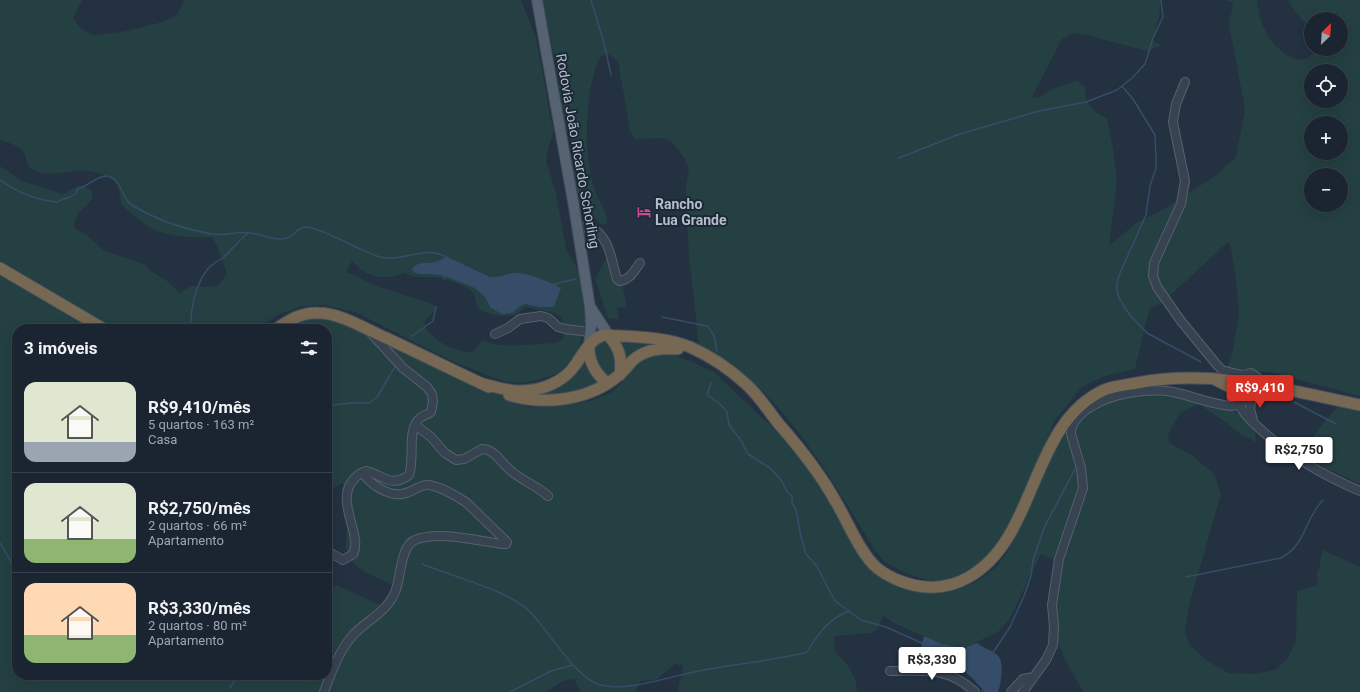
<!DOCTYPE html>
<html lang="pt">
<head>
<meta charset="utf-8">
<style>
	:root { --surface:#1a2531; --page:#232d39; --text:#f1f3f6; --muted:#9fa5ab; --line:#38424d; --accent:#d93025 }
	body { margin:0; font-family:Roboto,sans-serif; background:var(--page); color:var(--text); height:100vh; display:flex; flex-direction:column; font-size:15px; white-space:nowrap }
	* { box-sizing:border-box; margin:0 }
	p { font-size:13px; color:var(--muted) }
	.icon { flex:none; width:22px; height:22px; fill:none; stroke:currentColor; stroke-width:2; stroke-linecap:round; stroke-linejoin:round }
	.map { position:relative; flex:1; overflow:hidden }
	.sheet { position:absolute; left:12px; top:324px; width:320px; height:356px; display:flex; flex-direction:column; background:var(--surface); border-radius:16px; box-shadow:0 4px 16px #0002,0 0 0 1px var(--line) }
	.sheet>* { flex:none }
	.needle { width:26px; rotate:25deg }
	.fabs { position:absolute; left:1304px; top:12px; display:grid; gap:8px }
	.fabs a { display:grid; place-items:center; width:44px; height:44px; border-radius:50%; background:var(--surface); box-shadow:0 4px 16px #0002,0 0 0 1px var(--line); font-size:20px }
	.price { position:absolute; translate:-50% -34px; padding:0 9px; border-radius:4px; background:#fff; color:#222; font-size:13px; line-height:26px; filter:drop-shadow(0 1px 2px #0008) }
	.price::after { content:''; position:absolute; left:50%; top:24px; width:12px; height:9px; margin-left:-6px; background:inherit; clip-path:polygon(0 0,100% 0,50% 100%) }
	.price.current { background:var(--accent); color:#fff }
	ul { padding:0; list-style:none }
	li { display:flex; align-items:center; gap:12px; height:100px; padding:0 12px }
	li+li { border-top:1px solid var(--line) }
	li span { display:grid; place-items:center; flex:none; width:112px; height:80px; border-radius:12px; color:#555 }
	li>.icon { margin-inline-start:auto }
	span .icon { width:48px; height:48px; fill:#fffc; stroke-width:1 }
	li b { font-size:17px }
	h2 { display:flex; justify-content:space-between; align-items:center; height:48px; padding:0 12px; font-size:17px }
	.map>svg:first-child { display:block }
</style>
</head>
<body>
<div class="map">
<svg width="1360" height="692" viewBox="0 0 1360 692">
	<rect width="100%" height="100%" fill="#233141"/>
	<path fill="#254042" fill-rule="evenodd" d="M0,0h82l-9,18c5,8 9,13 18,16 12,4 73,-10 84,-18 4,-4 7,-11 9,-16h337l15,38 10,53 4,26 4,14 -5,15 -3,15 10,32 10,56 14,24 5,49 -6,27 -7,12 -14,12 -20,7 -16,3 -15,-1 -18,-6 -37,-15 -99,-50 -31,-6 -19,1 -21,7 -27,16h-139l-116,-68v-95l22,15 33,10 7,4 16,-9h6l8,5 1,6 -6,8 -8,7 -6,13 3,4 11,6 16,15 42,15 4,5 18,11 13,12 11,-7 15,1 12,-1 9,-12 -10,-28 -5,-9c-31,1 -55,0 -79,-22 -3,-3 -9,-7 -11,-11 -4,-9 -1,-20 -12,-26 -14,-8 -28,-9 -44,-6 -7,1 -16,3 -24,1 -20,-5 -12,-13 -20,-23 -5,-5 -15,-8 -22,-10zM352,261c16,17 30,20 52,12 15,9 27,0 44,7 7,3 16,5 22,10 6,4 5,11 7,17 4,7 30,11 37,8 5,-1 8,-6 12,-8l28,6 8,5 2,18 -2,4c-8,4 -15,3 -24,4 -19,1 -37,4 -56,-4l-8,11c-14,5 -53,-15 -49,-31l13,-13 -11,-5 -45,-14 -36,-16z
		M541,0h620l-2,17 -6,23 8,6 -14,5 -60,-16 -15,-2 -10,6 -30,58 6,1 14,-9 25,-8 8,6c-1,16 8,25 22,31l6,31 4,33 -8,64 27,-23 28,-14 51,-33 21,-19 9,-48 -16,-85 4,-21 -7,-3h31c2,10 3,21 8,30 8,17 36,45 51,19h25v-30h-30v10l-16,-17 -7,-12h72v396l-86,-23 -47,-6 4,-9 8,-41 -3,-39 -6,-33 -2,-3 -53,49 -14,12 -12,7 -14,59 -33,8 -20,10 -27,33 -47,109 -19,29 -35,22 -16,1 -14,-2 -19,-6 -20,-11 -10,-11c-33,-55 -71,-122 -119,-166 -17,-16 -37,-29 -57,-40l-10,-89 -3,-51v-20l3,-15 -4,-11 -13,-17 -9,-4 -28,1 -5,-8 -12,-70 -10,-7 -7,2c-16,27 -17,94 -9,124 2,6 3,13 6,18 5,11 9,13 9,25l-5,2 -23,-21 -6,-23 -2,-46 -6,-5c-6,-45 -11,-87 -24,-130zM1311,71h30v30h-30zM1311,123h30v30h-30zM1311,175h30v30h-30z
		M608,254l13,25 6,28 -10,1 2,11 -11,-1 -13,-39z
		M0,273l95,56h-78v346h310v-87l4,1 6,-4 51,24 10,-21c-18,-11 -44,-15 -51,-37 -3,-9 1,-19 0,-28 -2,-14 -6,-27 -4,-40l-16,8v-162h-51l29,-13 31,1 147,70 45,20 36,-2 26,-4 23,-9 20,-24 10,-9 9,-3 21,-1 17,6 24,11 60,57 25,27 79,114 60,22 18,-2 18,-7 12,-8 11,-9 11,-15 9,-17 32,-74 27,-42 10,-7 50,-20 16,-3 79,21 12,8 12,13 1,12 -20,-11 -8,-7 -29,-20 -19,9 -12,21 1,9 24,13 21,18 7,20 -32,111 -4,28 5,12 16,15 22,13 26,1 21,-4 12,-11 9,-18 1,-50 21,-6 -1,-9 6,-26 37,17v125h-276c-9,-14 -25,-40 -27,-56 -3,-24 3,-48 6,-72l-22,-10 -32,66 -11,12 -34,16 -22,-4 -26,-11 -24,-11 -9,-7 -6,15 -5,3 -38,3 1,15 12,13 9,17 1,11h-178c-2,-10 5,-17 4,-27l-8,-1 -19,16 -15,1 -6,11h-54l-7,-13 -11,2 -17,11h-546z
		M618,339l61,8 -55,16z
		M604,340l7,3 7,21 -8,11 -4,1 -8,-6 -5,-19 5,-8z
		M586,353c2,13 5,22 14,31l-24,8 -22,5 -32,-2 30,-7z
		M1339,405l21,6v73l-30,-14 -28,-16 18,-27z"/>
	<path fill="#354d69" d="M447,257l43,20c10,1 17,-4 26,-4 14,0 33,9 45,15l-7,19h-15l-14,-3 -5,2 -8,7 -10,1 -11,-6 -7,-12 -9,-8 -30,-12 -14,-2h-11l-5,-1 -3,-4c6,-9 17,-4 26,-8 3,-1 5,-3 9,-4z
		M924,636l18,8 22,4 13,-5c7,6 17,7 22,14 5,6 2,28 -1,35h-13c-12,-13 -22,-26 -39,-30 -12,-4 -16,0 -26,-10z"/>
	<g fill="none" stroke-linecap="round" stroke-linejoin="round">
		<path stroke="#354d69" stroke-width="1.5" d="M591,0l13,43 7,32
			M1122,86l11,13 22,36 1,24v9l-6,18 -4,29 -26,58 -3,10v7l2,8 10,16 18,19 54,29
			M899,158l58,-23 82,-24 47,-9 31,-12 15,-12 13,-14 8,-26 10,-21 -2,-17
			M0,180c17,12 37,20 57,22 6,-4 13,-4 19,-8l1,-5c10,-1 19,-14 30,-13 15,2 14,23 25,29 24,15 52,24 80,29 13,2 26,-3 39,-1 12,1 23,9 36,5 8,-2 10,-12 21,-11 16,3 42,18 59,25 6,2 12,6 20,6 22,1 41,-13 61,0
			M444,279l2,-4
			M551,285l24,-6
			M662,317l45,9 7,9 3,16
			M191,329c-1,-19 4,-43 16,-59 4,-6 11,-9 17,-13 8,-8 16,-17 24,-24
			M412,336l21,-15 3,-14
			M711,383l-4,12 12,8 8,9 2,13 11,14 8,15 22,14 11,12 7,13 4,3v7l4,6 5,28 5,17 10,11 19,36 26,19 25,7 38,17
			M1294,402l42,22
			M327,407l6,-2 18,-2h18l8,-6 19,-32
			M0,543l17,28
			M422,564c31,13 88,26 110,50 17,18 45,65 68,71 28,7 71,-9 99,-14 35,-7 70,-10 105,-18l3,-1c12,-19 20,-32 42,-41
			M1186,577l95,-19c26,-14 23,-39 42,-58
			M992,654l18,-27 14,-31 7,-20 2,-16 11,-32 31,-59
			M230,688l8,-13
			M510,692l41,-21 22,-6
			M982,692l2,-4"/>
		<g stroke="#55616e" stroke-width="10">
			<path id="minor" d="M1185,82l-9,22 -3,18 12,59 -2,11 -2,12 -27,59 -1,13 4,11 24,34 36,44 5,5 11,3 10,2 8,-2 6,4v10l-6,9h-8l-7,-6 1,-6 6,-9
				M578,228l12,-1c20,9 21,33 27,52l3,2c10,-1 14,-10 20,-18
				M495,334l13,-6 12,-9 21,-3 7,2 10,9 7,2 25,3
				M1252,395l-2,14 3,11
				M1238,401c3,11 12,18 20,26 30,28 64,48 102,64
				M415,425l16,12 14,16 11,7 8,-1 18,-10c13,0 20,15 29,22 12,10 26,15 37,25
				M327,551l16,9 10,-6c11,-20 -23,-57 5,-79 16,-13 28,18 51,0 6,-16 -2,-42 9,-55 3,-4 9,-5 13,-8l2,-10 -1,-8 -5,-7 -24,-19 -34,-37
				M890,671c35,0 57,-5 85,21
				M324,692c7,-19 15,-41 29,-57 13,-14 35,-24 42,-43 6,-13 5,-46 20,-52 22,-10 63,1 87,4h4l1,-2 -40,-39c-9,-6 -29,-18 -40,-18 -7,0 -14,6 -21,8 -14,5 -32,-6 -41,-17l1,-5
				M1011,692l12,-13 11,-2
				M1023,692l23,-32 7,-15 1,-19 -2,-21 7,-46 24,-71 -2,-20 -10,-34c0,-13 11,-22 21,-28 22,-13 56,-18 81,-14 19,4 38,12 57,14l9,-1 12,-9"/>
		</g>
		<g stroke="#414c5a" stroke-width="12">
			<path id="major" d="M537,0l37,207 16,100 1,19 -2,19
				M591,308l18,28"/>
		</g>
		<g stroke="#424e5b" stroke-width="13">
			<path id="highway" d="M0,268l104,61
				M276,329c13,-9 26,-17 42,-16 22,0 46,15 66,24 35,16 70,34 105,50
				M609,336c11,13 13,22 11,39
				M589,345c-1,16 6,28 18,38
				M1216,380l20,10
				M484,384c11,3 24,7 36,7 22,0 44,-9 56,-27 8,-12 13,-23 27,-29 28,2 60,1 87,12 20,9 41,23 57,38 12,11 21,25 31,38 22,25 42,50 58,79 12,20 24,51 41,66 14,11 33,18 50,19 15,1 30,-3 42,-10 69,-39 60,-152 135,-187 10,-4 22,-5 33,-7 76,-15 149,7 223,22
				M1254,393l19,-3
				M509,395c36,11 81,5 110,-20 5,-4 9,-9 13,-14 13,-12 29,-13 46,-12"/>
		</g>
		<use href="#minor" stroke="#374351" stroke-width="8"/>
		<use href="#major" stroke="#556271" stroke-width="10"/>
		<use href="#highway" stroke="#776854" stroke-width="11"/>
	</g>
	<defs>
		<g id="hotel-bare" transform="scale(1.08)"><path d="M-6-4.5h1.5V1H6V5H4.5V3h-9V5H-6ZM-4 0a1.8 1.8 0 1 1 3.6 0ZM.5 0V-2.5h3Q6-2.5 6 0Z" fill="#d1479c" stroke="#1c2836" stroke-width="2.5" paint-order="stroke"/></g>
	</defs>
	<g fill-rule="evenodd">
		<use href="#hotel-bare" x="644" y="212"/>
	</g>
	<g text-anchor="middle" stroke-width="4" stroke-linejoin="round" paint-order="stroke">
		<g font-size="14" fill="#b4becb" stroke="#1c2836">
			<text transform="translate(578 151) rotate(80)" y="5">Rodovia João Ricardo Schorling</text>
		</g>
		<g font-size="14" font-weight="bold" fill="#b4becb" stroke="#1c2836" text-anchor="start">
			<text x="655" y="209">Rancho<tspan x="655" dy="16">Lua Grande</tspan></text>
		</g>
	</g>
</svg>
<div class="fabs">
<a><svg class="needle" viewBox="-14 -14 28 28"><path d="M0-13l5 13h-10z" fill="#e53935"/><path d="M0 13l5-13h-10z" fill="#9fa5ab"/></svg></a>
<a><svg class="icon" aria-label="locate" viewBox="0 0 24 24"><circle cx="12" cy="12" r="6"/><path d="M12 2v4M12 18v4M2 12h4M18 12h4"/></svg></a>
<a>+</a>
<a>−</a>
</div>
<b class="price current" style="left:1260px;top:409px">R$9,410</b>
<b class="price" style="left:1299px;top:471px">R$2,750</b>
<b class="price" style="left:932px;top:681px">R$3,330</b>
<section class="sheet">
<h2>3 imóveis<svg class="icon" aria-label="filters" viewBox="0 0 24 24"><path d="M4 7h16M4 17h16"/><circle cx="9" cy="7" r="2"/><circle cx="15" cy="17" r="2"/></svg></h2>
<ul>
<li><span style="background:linear-gradient(#dfe7d0 75%,#9aa5b1 0)"><svg class="icon" aria-label="home" viewBox="0 0 24 24"><path d="M3 11l9-7 9 7M6 9v11h12V9"/></svg></span><div><b>R$9,410/mês</b><p>5 quartos · 163 m²</p><p>Casa</p></div></li>
<li><span style="background:linear-gradient(#dfe7d0 70%,#8fb573 0)"><svg class="icon" aria-label="home" viewBox="0 0 24 24"><path d="M3 11l9-7 9 7M6 9v11h12V9"/></svg></span><div><b>R$2,750/mês</b><p>2 quartos · 66 m²</p><p>Apartamento</p></div></li>
<li><span style="background:linear-gradient(#ffd9b3 65%,#8fb573 0)"><svg class="icon" aria-label="home" viewBox="0 0 24 24"><path d="M3 11l9-7 9 7M6 9v11h12V9"/></svg></span><div><b>R$3,330/mês</b><p>2 quartos · 80 m²</p><p>Apartamento</p></div></li>
</ul>
</section>
</div>
</body>
</html>
